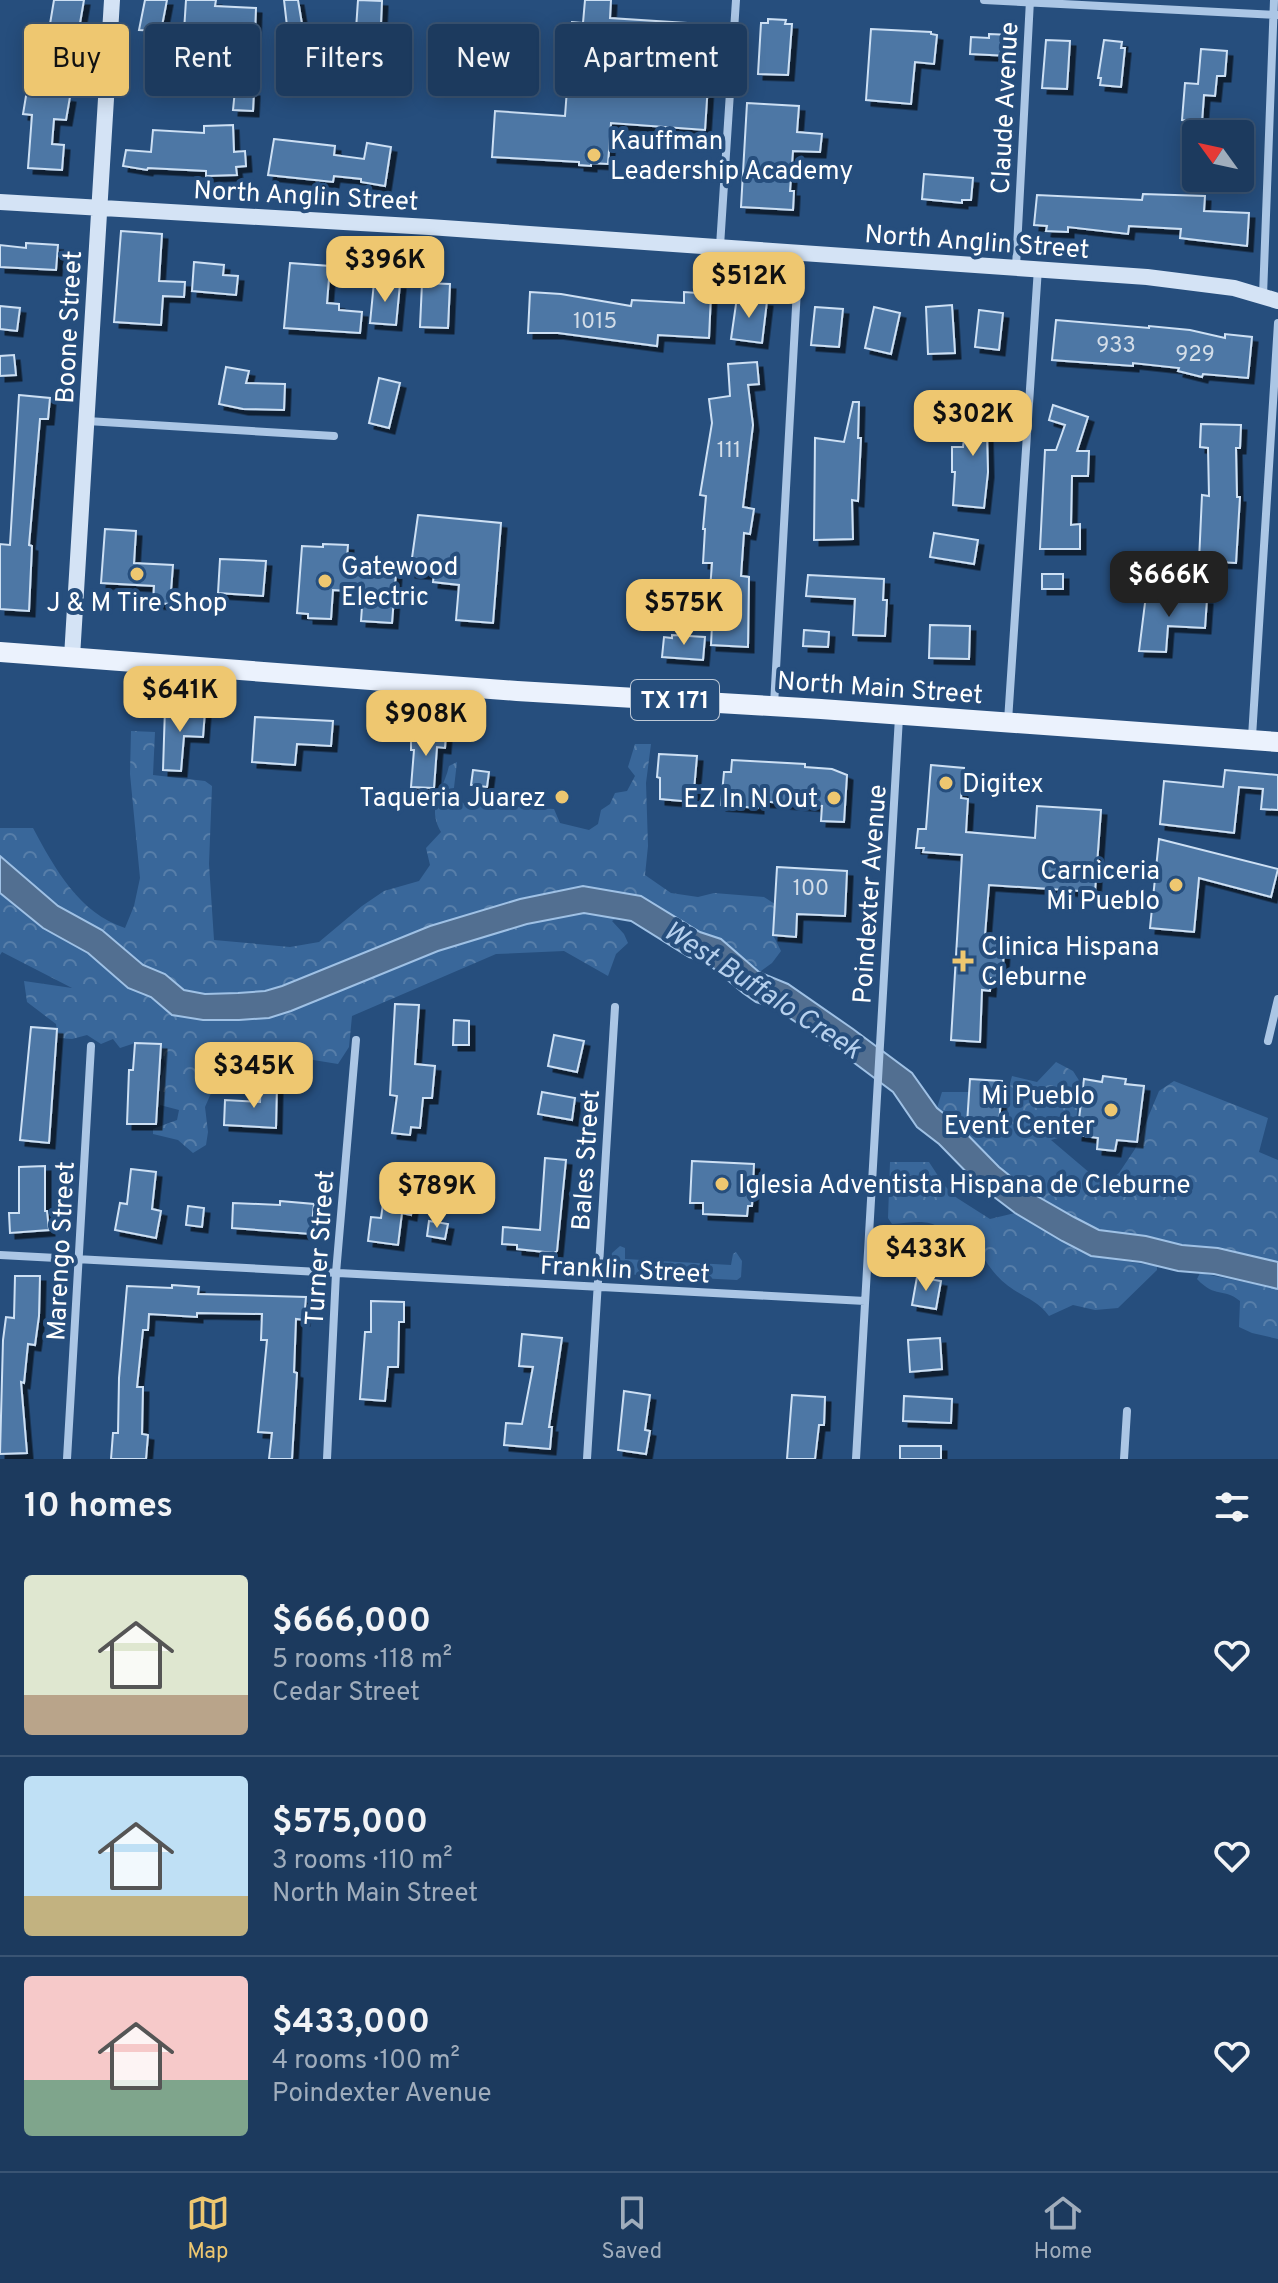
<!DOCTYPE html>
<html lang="en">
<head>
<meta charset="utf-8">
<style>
	:root { --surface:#1c3a5e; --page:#294567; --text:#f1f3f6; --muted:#a0adbc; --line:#3a5473; --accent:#eec770 }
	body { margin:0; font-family:Overpass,sans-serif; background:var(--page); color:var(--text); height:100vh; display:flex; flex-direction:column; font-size:30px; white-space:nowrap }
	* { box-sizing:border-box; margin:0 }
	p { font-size:26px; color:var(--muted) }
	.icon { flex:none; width:44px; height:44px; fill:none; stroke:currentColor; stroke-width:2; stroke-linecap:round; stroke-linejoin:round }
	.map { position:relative; height:1459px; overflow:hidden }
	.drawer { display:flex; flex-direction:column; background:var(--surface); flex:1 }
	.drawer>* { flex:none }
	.top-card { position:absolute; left:24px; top:24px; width:800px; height:72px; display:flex; gap:16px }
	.needle { width:52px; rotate:303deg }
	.buttons { position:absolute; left:1182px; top:120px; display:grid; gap:16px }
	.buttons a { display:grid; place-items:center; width:72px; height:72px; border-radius:8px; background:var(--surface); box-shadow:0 4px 20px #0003,0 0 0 2px var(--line); font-size:40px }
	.price { position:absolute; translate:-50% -68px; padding:0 18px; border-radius:16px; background:var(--accent); color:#111; font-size:26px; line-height:52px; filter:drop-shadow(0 2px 4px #0008) }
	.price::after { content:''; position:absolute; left:50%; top:48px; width:24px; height:18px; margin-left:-12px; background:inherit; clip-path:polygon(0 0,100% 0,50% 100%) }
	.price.selected { background:#222; color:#fff }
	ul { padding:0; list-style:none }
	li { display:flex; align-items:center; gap:24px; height:200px; padding:0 24px }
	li+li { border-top:2px solid var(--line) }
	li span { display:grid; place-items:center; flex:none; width:224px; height:160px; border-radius:8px; color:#555 }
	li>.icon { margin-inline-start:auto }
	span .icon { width:96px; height:96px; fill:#fffc; stroke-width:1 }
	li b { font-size:34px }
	h2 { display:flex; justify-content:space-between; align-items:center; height:96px; padding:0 24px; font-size:34px }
	.tag { padding:0 28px; border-radius:8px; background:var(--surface); box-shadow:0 4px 20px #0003,0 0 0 2px var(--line); font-size:28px; line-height:72px }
	.tag.selected { background:var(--accent); color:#111 }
	.tabs { display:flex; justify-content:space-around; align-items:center; height:112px; border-top:2px solid var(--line); background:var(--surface); font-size:22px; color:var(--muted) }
	.tabs a { display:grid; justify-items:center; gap:4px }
	.tabs .selected { color:var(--accent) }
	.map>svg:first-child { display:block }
</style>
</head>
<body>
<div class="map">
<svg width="1278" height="1459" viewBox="0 0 1278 1459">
	<defs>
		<pattern id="grass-tufts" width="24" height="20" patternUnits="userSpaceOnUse" patternTransform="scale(2)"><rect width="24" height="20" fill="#39679a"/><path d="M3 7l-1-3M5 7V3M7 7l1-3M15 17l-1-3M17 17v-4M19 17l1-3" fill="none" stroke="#577ea9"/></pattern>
		<pattern id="forest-crowns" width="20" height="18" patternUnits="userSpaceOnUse" patternTransform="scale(2)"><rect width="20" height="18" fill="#39679a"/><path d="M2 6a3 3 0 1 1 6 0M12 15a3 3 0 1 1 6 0" fill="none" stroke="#577ea9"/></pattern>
		<filter id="shadow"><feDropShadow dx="5.5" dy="5.5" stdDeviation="0" flood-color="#0009"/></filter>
	</defs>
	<rect width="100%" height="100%" fill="#264e7d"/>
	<path fill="url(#grass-tufts)" d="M620,1246l5,2v11l106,6 2,-11 3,-2 6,9 -1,16 -4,3 -116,-6 -11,-6 2,-15z"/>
	<path fill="url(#forest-crowns)" d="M131,731l24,1 -2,43 52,6 7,5 -3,78 5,76 76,7 29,-5 43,-36 22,-15 35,-10 11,-16 -4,-17 15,-16c-15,-26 2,-40 8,-66l8,-4 -4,34 12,8 89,5 6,14 29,7 9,-6 3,-14 9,-6 5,-11 12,-2 8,-15 -7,-9 7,-23h16l-5,39 2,63 -3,29 26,18 27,4 16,-4 50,4 11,7 -2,31 8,16 -9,12 -15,11 -133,-60 -12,7 12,13 4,9 -12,11 -8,22 -44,-25 -68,3 -144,62 -3,31 -11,17 -37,-6 -38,13 -44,4 -14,32 3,25 -2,13 -13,8 -15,-13 -25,-6v-5l24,-9 2,-10 -19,-5v-23l5,-18 -4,-19 -26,-2 -15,5 -7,-9 -12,5 -14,-9 -15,4 -14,-1 -2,-14 -29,-22 -3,-21 48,7 -70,-36 -2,3v-127h33c22,41 46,85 92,100l9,-22 6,-28 -10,-104z
		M1056,1062l17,9 7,11 -5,51 -24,7 53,45 15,-12 16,-24 24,-58 15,-10 94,37 -9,34 19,8v102l-60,-14 -36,-3 -36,-9 -47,-6 -69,-38 -31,-25 -41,-42 -21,-17 5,-16h27l-2,32 32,2 13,-50 25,6z
		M890,1162h39l15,23 13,13 33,21 25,-6 76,43 66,10v4l-39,38 -23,2 -22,-5 -24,11c-10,-14 -21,-17 -35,-26 -19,-12 -29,-29 -40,-48l-13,3 -13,-5c-11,-25 -33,-17 -56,-16l-4,-6z
		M1200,1273l78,16v50l-26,-6 -13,-6 1,-26c-17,-14 -24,-2 -43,-22z"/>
	<path fill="#526f91" stroke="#9fc1e5" stroke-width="2" d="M0,856l58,50 44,24 41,35 22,9 19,16 21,4 33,-1 27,-2 17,-5 148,-60 90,-27 63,-13 58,10 59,36 21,7 38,33 29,12 65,45 59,44 25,35 21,17 41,42 31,25 44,25 25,13 47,6 36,9 36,3 60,14v27l-64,-15 -36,-3 -37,-9 -50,-6 -29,-15 -47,-28 -34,-26 -42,-43 -22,-17 -24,-35 -56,-42 -62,-42 -19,-6 -13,-9 -36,-30 -18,-6 -58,-36 -47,-8 -57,11 -89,27 -147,60 -22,7 -30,2h-36l-31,-5 -21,-18 -23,-9 -40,-35 -45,-25 -43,-35z"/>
	<path fill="#4e77a5" stroke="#cde0f4" stroke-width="2" filter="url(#shadow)" d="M54,0h30l-5,29 -29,-5z
		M145,0h22l-6,31 -22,-1z
		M186,0h30l-1,6 41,2 -1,26 -71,-3z
		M284,0h14l4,24 -15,2z
		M358,0l24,1 -2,45 -25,-2z
		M585,0h26l-1,18 92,6 -4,60h10l-3,46 -94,-7 -3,41 -17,-1v3l-12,-1v-3l-87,-5 3,-46 70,5 7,-94 11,1z
		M768,19l18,1 -1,4h7l-4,51 -30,-1 3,-51h7z
		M871,29l60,3v2l6,1 -3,29 -19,-2 -4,42 -45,-4z
		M989,34l22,1 -1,21 -40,-2 1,-17 18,1z
		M1046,40l24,1 -3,48 -25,-1z
		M1104,40l18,2 -1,6h4l-4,39 -21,-2 1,-7h-3z
		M1201,49l26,2 -2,25h-8l-2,20 -11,-1 -2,27 -20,-2 3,-37 13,1z
		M206,56l22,1 -1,28 -22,-1z
		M282,70l16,2 -2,14 -17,-2z
		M27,90l43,7 -4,23 -12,-1 -2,25 12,1 -2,25 -34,-2 4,-53 -9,-1z
		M235,90l19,1 -1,20 -20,-1z
		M747,103l52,3 -2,26 25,2 -2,18 -27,-1 -3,40h4l-1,19 -52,-3z
		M233,125l1,27 11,-1 1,15 -10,1 1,8 -31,1v-5l-58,-3 -1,2 -24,-4 3,-16 25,2 2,-22 51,3v-7z
		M274,139l61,7 -1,9 30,4 3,-16 24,4 -6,39 -24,-4v-3l-27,-3 -1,6 -65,-7z
		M924,174l49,4 -2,22h-9v3l-40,-4z
		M1143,194l62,2 -1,15 45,2 -2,33 -67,-8 1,-9 -52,-3 -1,8 -60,-7v5l-22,-1 1,-5 -13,-1 3,-30 105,5z
		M121,231l41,3 -3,47 26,1 -1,15 -21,-1 -2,29 -47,-3z
		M26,243l32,2 -2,25 -56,-3v-22l26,3z
		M194,262l30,3 -1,10 15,1 -2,19 -44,-4z
		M290,263l40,3 -3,37 12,1v6l23,2 -2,21 -76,-5z
		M374,282l26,2 -4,41 -26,-2z
		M422,283l28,1 -2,44 -28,-1z
		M530,292l31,2 70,12 1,-6 52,3v-11l27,2 -2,44 -51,-3 -1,11 -99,-13h-30z
		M737,297l30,4 -5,42 -31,-4z
		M952,305l3,48 -27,1 -2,-47z
		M0,306l20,2 -3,23 -17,-2z
		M815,307l28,2 -4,38 -28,-2z
		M874,307l26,6 -9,41 -26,-6z
		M979,310l24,3 -4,37 -24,-3z
		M1056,320l93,8v-2l41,4 35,8v-4l27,3 -4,41 -45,-4 -1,3 -24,-6 1,-3 -46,-5v3l-81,-6z
		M14,355l2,20 -16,1v-20z
		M757,362l2,22 -11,1 5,40 -10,82 11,2 -4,25 -6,-1 -3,43 8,1 -1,70 -37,-2 2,-40 -18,-1v-15l15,1 2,-27h-9l2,-34h-2l3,-33 -6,-1 12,-72 -3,-24 21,-3 -2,-32z
		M226,367l23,4 -3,12 39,1 -1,26 -41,-1 -24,-5z
		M379,378l21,5 -11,45 -20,-5z
		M19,395l31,3 -2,21h-8l-11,126 3,1 -3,65 -29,-2v-65l10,1z
		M969,400l19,2 -1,16 5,1 -1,15 -4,-1 1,39 -4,36 -31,-3 2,-33h-3v-25h11z
		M853,402h6l-1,36h3l-3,63 -6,-1 1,39 -39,1 1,-102 29,4z
		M1053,405l35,12 -11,34h12l-1,25h-16l-1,49 9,-1v25h-40l5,-99h11l9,-25 -16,-5z
		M1201,424l40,1 -1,23h-4l1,49h3l-4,66 -37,-2 3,-66 7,1 -1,-48 -8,-1z
		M418,515l83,8 -8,100 -37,-3 3,-35 -26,-3 1,-8 -24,-2z
		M105,529l31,2 -2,32 39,2 -3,39 -17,-1 1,-17 -53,-3z
		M934,533l44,7 -4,24 -44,-7z
		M323,544l25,1 -2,25 50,3 -4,50 -31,-2 2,-29 -30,-2 -2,29 -23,-1v-4l-11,-1 5,-67 21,1z
		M220,559l46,2 -3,35 -45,-3z
		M1042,574h21v15h-21z
		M808,575l76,4 -1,21h4l-2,36 -32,-1 2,-36 -49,-3z
		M1146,595l61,4 -2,29 -37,-2 -2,26 -27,-1z
		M930,625l40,1 -1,33 -40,-1z
		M804,630l25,2 -1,15 -25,-1z
		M672,635l33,2 -2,23 -41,-3 2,-20 8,1z
		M165,708l40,3 -2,26 -19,-1 -3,35 -18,-1z
		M255,717l78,4 -2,25 -34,-2 -2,21 -43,-3z
		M422,730l24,4 -1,14 -8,-1 -3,41 -23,-1 3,-37h-3v-13l9,1z
		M659,754l38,2 -4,46 -33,-3v-21l-3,-1z
		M732,760l73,4v3l27,2 15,6 -3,47 -23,-1 1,-15 -64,-5v7l-37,-3 3,-33h7z
		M931,765l33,3 -3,30 7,1 -2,33 69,6 2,-32 64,4 -6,82 -106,-7 -4,50 20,1 -3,43 -11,-1 -1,13 -8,-1 -2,52 -29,-2 11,-185 -39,-3 1,-4h-8l2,-19h8z
		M473,770l16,2 -2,15 -16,-2z
		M1225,770l53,5v35l-17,-1 2,-20 -24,-2 -5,46 -74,-9 4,-43 59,6z
		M1159,839l119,30 -7,28 -72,-19 -5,54 -44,-4z
		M777,867l70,4 -2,45 -48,-2 -1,23 -23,-2z
		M395,1004l24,1 -4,59 20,2 -3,32h-9l-3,30 -9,-1 -1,8 -18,-2 5,-37 -7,-1z
		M454,1020l15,1v24h-16z
		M31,1027l26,2 -8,114 -29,-3z
		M554,1035l30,6 -7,31 -29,-6z
		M135,1043l26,1 -5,80h-29l2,-54h4z
		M1103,1076l23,3 -1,5 19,2 -7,56 -20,-2 -2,11 -18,-2 1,-11 -21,-3 7,-56 18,3z
		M970,1079l32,2 -3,45 -32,-2z
		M261,1082l16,1 -1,45 -52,-3 1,-25 35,2z
		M542,1092l33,6 -3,22 -34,-6z
		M545,1158l21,2 -9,91 -3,2 -37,-4v-4l-15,-1 1,-17 37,3z
		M692,1161l62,3 -2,42h-4l-1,10 -44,-2v-11h-13z
		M45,1166v45h2l2,19 -39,3 -1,-20h10v-46z
		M131,1169l25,3 -4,37 9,2 -5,27 -41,-8 5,-27 7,1z
		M387,1176l29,4 -5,35 -9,-2 -4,32 -30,-4 3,-24 10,1z
		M280,1201l34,3 -3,30 -79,-6 1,-25 47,2z
		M188,1206l16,2 -2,19 -16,-2z
		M429,1221l19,3 -3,15 -18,-3z
		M15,1276h25l-1,40 -4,29 -7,-1 -4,39 -3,-1 6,71 -27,1 3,-114 3,-23 8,1z
		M917,1277l24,4 -5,28 -24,-4z
		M172,1285l27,2 -1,7 108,3 -2,23 -8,-1 -2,53 3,1 -5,86h-23l3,-26 -14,-1 9,-92h-6l1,-26 -65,-1v4l-48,-3 -1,16h-5l-6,57h6l-1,47 6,1 -2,24h-35l2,-26h5l1,-55 8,-92 45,2z
		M371,1301l33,1v20h-5l-1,45h-10l-3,34 -25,-2 5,-67h6z
		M522,1334l40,4 -13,89h3l-2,22 -46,-4 2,-22 16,1 11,-57 -14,-1z
		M940,1338l2,31 -32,3 -2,-32z
		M624,1391l26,4 -5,35 5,1 -4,23 -28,-4z
		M792,1395l33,2 -1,28h-5l-4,34h-28z
		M904,1396l48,3 -1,24 -48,-2z
		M900,1446h41v13h-41z"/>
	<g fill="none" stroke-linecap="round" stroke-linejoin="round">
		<path stroke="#abc6e5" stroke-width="8" d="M984,0l294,15
			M720,246l16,-246
			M1016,267l14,-267
			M1263,296l11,-296
			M87,421l247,15
			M774,705l25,-452
			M1008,721l30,-453
			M1252,737l26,-414
			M1268,1041l10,-42
			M0,1255l865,46
			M67,1459l24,-413
			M327,1459l9,-186 20,-233
			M587,1459l28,-452
			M856,1459l43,-742
			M1124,1459l3,-48"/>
		<path stroke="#d4e3f5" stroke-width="16" d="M0,202l429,25 718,50 87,11 44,13
			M72,657l40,-657"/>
		<path stroke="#ebf2fd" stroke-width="20" d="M0,652l517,39 304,18 457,33"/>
	</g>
	<g fill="#eec770" stroke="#264e7d" stroke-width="3">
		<circle cx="594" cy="155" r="8"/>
		<circle cx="137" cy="574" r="8"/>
		<circle cx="325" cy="581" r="8"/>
		<circle cx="946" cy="783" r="8"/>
		<circle cx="562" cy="797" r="8"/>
		<circle cx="834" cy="798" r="8"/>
		<circle cx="1176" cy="885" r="8"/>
		<path d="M959 949h8v8h8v8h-8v8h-8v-8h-8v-8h8z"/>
		<circle cx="1111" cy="1110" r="8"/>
		<circle cx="722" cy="1184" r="8"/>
	</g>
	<g text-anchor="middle" stroke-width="8" stroke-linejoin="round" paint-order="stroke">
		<g font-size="22" fill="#d3dde8">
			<text x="595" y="328">1015</text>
			<text x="1116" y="352">933</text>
			<text x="1195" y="361">929</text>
			<text x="729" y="457">111</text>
			<text x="811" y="895">100</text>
		</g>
		<rect fill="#264e7d" stroke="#becad8" stroke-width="2" x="631" y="680" width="88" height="40" rx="6"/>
		<g font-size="24" font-weight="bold" fill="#fff">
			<text x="675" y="708">TX 171</text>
		</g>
		<g font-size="26" fill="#fff" stroke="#264e7d">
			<text transform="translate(1004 108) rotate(-87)" y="9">Claude Avenue</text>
			<text transform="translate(306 195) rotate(3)" y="9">North Anglin Street</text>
			<text transform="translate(977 241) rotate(4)" y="9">North Anglin Street</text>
			<text transform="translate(68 327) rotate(-87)" y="9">Boone Street</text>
			<text transform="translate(880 687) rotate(4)" y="9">North Main Street</text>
			<text transform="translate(869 894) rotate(-86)" y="9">Poindexter Avenue</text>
			<text transform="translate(585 1160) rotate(-86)" y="9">Bales Street</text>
			<text transform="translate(319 1248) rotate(-86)" y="9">Turner Street</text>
			<text transform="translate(60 1251) rotate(-87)" y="9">Marengo Street</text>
			<text transform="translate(625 1269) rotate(3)" y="9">Franklin Street</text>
		</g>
		<g font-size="26" fill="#fff" stroke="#264e7d" text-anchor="start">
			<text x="610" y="149">Kauffman<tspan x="610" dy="30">Leadership Academy</tspan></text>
			<text x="341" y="575">Gatewood<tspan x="341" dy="30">Electric</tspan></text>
			<text x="137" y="611" text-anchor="middle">J &amp; M Tire Shop</text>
			<text x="962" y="792">Digitex</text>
			<text x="546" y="806" text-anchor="end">Taqueria Juarez</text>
			<text x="818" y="807" text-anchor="end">EZ In N Out</text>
			<text x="1160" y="879" text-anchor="end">Carniceria<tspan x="1160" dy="30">Mi Pueblo</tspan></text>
			<text x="981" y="955">Clinica Hispana<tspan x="981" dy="30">Cleburne</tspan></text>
			<text x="1095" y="1104" text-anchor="end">Mi Pueblo<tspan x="1095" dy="30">Event Center</tspan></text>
			<text x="738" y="1193">Iglesia Adventista Hispana de Cleburne</text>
		</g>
		<g font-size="28" font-style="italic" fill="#b6d0ed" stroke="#264e7d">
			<text transform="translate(763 989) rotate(33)" y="10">West Buffalo Creek</text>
		</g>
	</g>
</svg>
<div class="buttons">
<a><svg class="needle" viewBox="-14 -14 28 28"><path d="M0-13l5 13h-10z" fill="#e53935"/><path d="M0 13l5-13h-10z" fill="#a0adbc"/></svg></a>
</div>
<b class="price" style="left:385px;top:304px">$396K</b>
<b class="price" style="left:749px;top:320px">$512K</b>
<b class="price" style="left:973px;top:458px">$302K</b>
<b class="price selected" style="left:1169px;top:619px">$666K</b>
<b class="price" style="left:684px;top:647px">$575K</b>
<b class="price" style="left:180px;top:734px">$641K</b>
<b class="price" style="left:426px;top:758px">$908K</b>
<b class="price" style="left:254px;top:1110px">$345K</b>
<b class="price" style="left:437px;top:1230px">$789K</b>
<b class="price" style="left:926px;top:1293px">$433K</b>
<div class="top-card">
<a class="tag selected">Buy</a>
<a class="tag">Rent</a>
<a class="tag">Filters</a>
<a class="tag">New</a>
<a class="tag">Apartment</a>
</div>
</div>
<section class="drawer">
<h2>10 homes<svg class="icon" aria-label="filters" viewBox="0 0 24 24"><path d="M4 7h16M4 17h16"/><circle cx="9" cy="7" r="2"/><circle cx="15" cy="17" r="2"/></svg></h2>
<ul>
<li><span style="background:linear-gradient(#dfe7d0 75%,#b9a48a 0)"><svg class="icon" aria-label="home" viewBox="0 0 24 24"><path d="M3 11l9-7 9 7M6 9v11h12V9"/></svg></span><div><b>$666,000</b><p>5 rooms · 118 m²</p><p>Cedar Street</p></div><svg class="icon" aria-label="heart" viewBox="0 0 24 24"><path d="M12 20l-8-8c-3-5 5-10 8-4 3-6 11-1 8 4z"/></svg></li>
<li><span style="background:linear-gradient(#bfe0f5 75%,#c2b280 0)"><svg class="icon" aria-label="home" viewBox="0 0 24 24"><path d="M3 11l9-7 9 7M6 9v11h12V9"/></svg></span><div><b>$575,000</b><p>3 rooms · 110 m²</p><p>North Main Street</p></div><svg class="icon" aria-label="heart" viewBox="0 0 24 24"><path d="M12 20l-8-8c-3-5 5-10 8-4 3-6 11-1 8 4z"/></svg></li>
<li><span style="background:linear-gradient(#f6c9c9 65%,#7fa58c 0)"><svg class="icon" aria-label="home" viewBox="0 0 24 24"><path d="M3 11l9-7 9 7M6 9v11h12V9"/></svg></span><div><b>$433,000</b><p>4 rooms · 100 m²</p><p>Poindexter Avenue</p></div><svg class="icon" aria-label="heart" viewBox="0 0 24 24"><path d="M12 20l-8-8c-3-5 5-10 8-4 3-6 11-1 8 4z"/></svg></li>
</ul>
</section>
<nav class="tabs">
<a class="selected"><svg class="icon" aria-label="map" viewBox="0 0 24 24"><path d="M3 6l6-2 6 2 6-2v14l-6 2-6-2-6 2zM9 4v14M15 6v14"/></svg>Map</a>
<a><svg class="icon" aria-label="saved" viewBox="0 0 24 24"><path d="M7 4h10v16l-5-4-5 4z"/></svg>Saved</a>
<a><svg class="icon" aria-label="home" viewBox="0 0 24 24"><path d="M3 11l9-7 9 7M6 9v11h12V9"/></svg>Home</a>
</nav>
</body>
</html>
